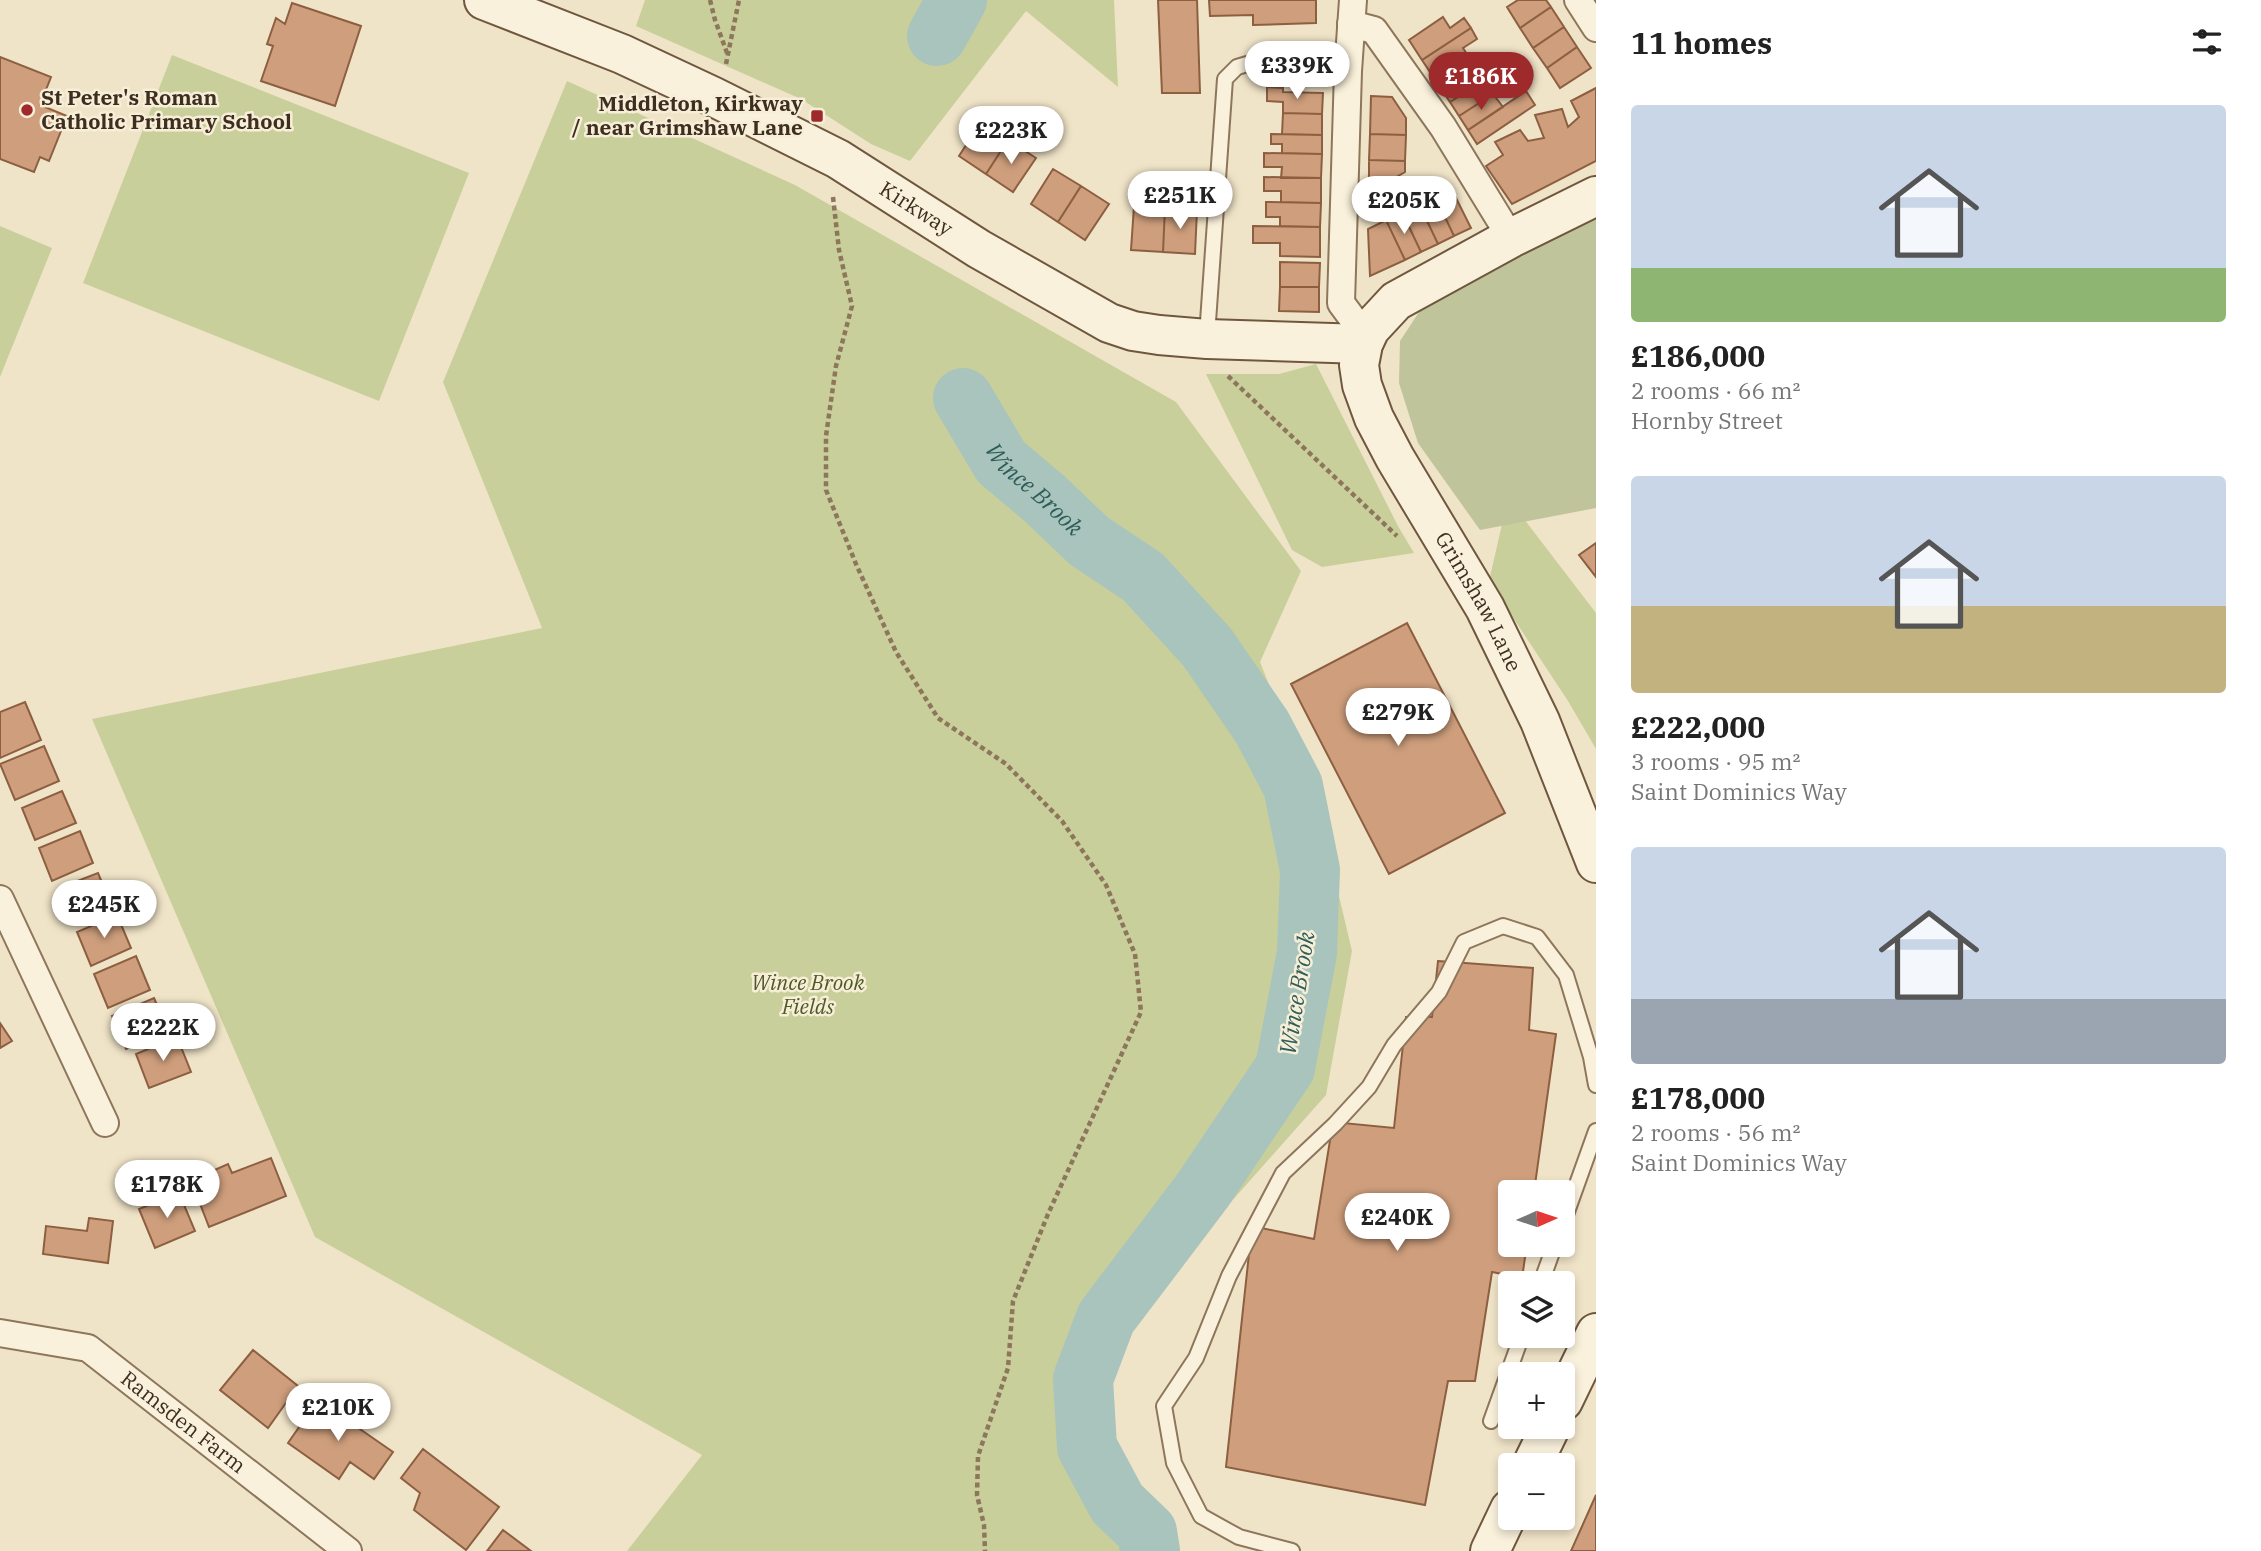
<!DOCTYPE html>
<html lang="en">
<head>
<meta charset="utf-8">
<style>
	:root { --surface:#fff; --page:#f6f6f6; --text:#222; --muted:#767676; --accent:#9e2a2b }
	body { margin:0; font-family:"IBM Plex Serif",serif; background:var(--page); color:var(--text); height:100vh; display:flex; flex-direction:column; font-size:26px; white-space:nowrap }
	* { box-sizing:border-box; margin:0 }
	p { font-size:23px; color:var(--muted) }
	.icon { flex:none; width:38px; height:38px; fill:none; stroke:currentColor; stroke-width:2; stroke-linecap:round; stroke-linejoin:round }
	.map { position:relative; flex:1; overflow:hidden }
	.drawer { display:flex; flex-direction:column; background:var(--surface); width:665px }
	.drawer>* { flex:none }
	.needle { width:46px; rotate:87deg }
	.buttons { position:absolute; left:1498px; top:1180px; display:grid; gap:14px }
	.buttons a { display:grid; place-items:center; width:77px; height:77px; border-radius:7px; background:var(--surface); box-shadow:0 4px 10px #0003; font-size:35px }
	.price { position:absolute; translate:-50% -60px; padding:0 16px; border-radius:24px; background:#fff; color:#222; font-size:23px; line-height:46px; filter:drop-shadow(0 2px 4px #0008) }
	.price::after { content:''; position:absolute; left:50%; top:42px; width:21px; height:16px; margin-left:-10px; background:inherit; clip-path:polygon(0 0,100% 0,50% 100%) }
	.price.selected { background:var(--accent); color:#fff }
	ul { padding:0; list-style:none }
	li { display:grid; align-content:center; gap:14px; height:371px; padding:0 35px }
	li span { display:grid; place-items:center; height:217px; border-radius:7px; color:#555 }
	li>.icon { margin-inline-start:auto }
	span .icon { width:126px; height:126px; fill:#fffc; stroke-width:1 }
	li b { font-size:30px }
	h2 { display:flex; justify-content:space-between; align-items:center; height:84px; padding:0 35px; font-size:30px }
	main { display:flex; flex:1; min-height:0 }
	.map>svg:first-child { display:block }
</style>
</head>
<body>
<main>
<div class="map">
<svg width="1596" height="1551" viewBox="0 0 1596 1551">
	<rect width="100%" height="100%" fill="#f0e4c8"/>
	<path fill="#c9cf9b" d="M645,0h469l4,87 -92,-76 -116,150 -39,-17 -70,-45 -165,-73z
		M172,55l297,118 -90,228 -296,-118z
		M567,81l228,104 381,217 125,169 -41,91 58,145 34,144 -26,144 -182,205 -50,93 31,97 44,61h-542l75,-96 -387,-218 -223,-518 450,-91 -99,-246z
		M0,226l52,22 -52,129z
		M1316,364l82,162 16,27 -92,14 -30,-17 -86,-176h73z
		M1508,498l88,115v136l-28,-48 -79,-120z"/>
	<path fill="#bfc49a" d="M1596,217v291l-116,22 -62,-87 -19,-60 1,-42 27,-41z"/>
	<g fill="none" stroke-linecap="round" stroke-linejoin="round">
		<g stroke="#a9c4bc" stroke-width="60">
			<path d="M937,36l20,-36"/>
			<path id="s1" d="M963,398l38,64 44,37 44,42 54,36 64,70 55,80 31,59 17,84 -3,83 -22,115 -82,122 -97,128 -23,61 4,68 30,56 30,29 3,19"/>
		</g>
	</g>
	<path fill="#cf9f7d" stroke="#8d5f41" stroke-width="2" d="M1158,0h39l3,93h-38z
		M1209,0h107v23l-63,2v-10l-43,1z
		M1518,0h28l5,7 -31,21 -13,-21z
		M292,3l69,23 -26,80 -74,-25 12,-35 -6,-2 9,-26 9,6z
		M1551,7l13,20 -31,21 -13,-20z
		M1443,17l7,11 14,-10 7,10 -49,32 -13,-20z
		M1564,27l13,20 -30,21 -14,-20z
		M1471,28l6,11 -14,9 7,11 -34,22 -14,-21z
		M1577,47l14,21 -31,20 -13,-20z
		M0,57l51,20 -11,28 27,11 -18,45 -9,-4 -6,15 -34,-13z
		M1492,58l7,12 -49,32 -14,-21 34,-22 7,9z
		M1484,80l9,14 -34,22 -9,-14z
		M1267,87l16,1v4l40,1 -1,21 -39,-1v-11l-16,-1z
		M1596,88v73l-84,43 -26,-38 17,-11 -8,-13 25,-12 8,11 16,-3 -9,-23 27,-6 6,18 11,-10 -8,-16z
		M1526,91l9,14 -58,39 -9,-14z
		M1493,94l10,13 -35,23 -9,-14z
		M1371,96l21,1 14,21v17l-36,-1z
		M1283,113l39,1v21l-40,-1z
		M981,122l27,18 -22,34 -27,-18z
		M1271,134l51,1v19l-40,-1v-9h-11z
		M1370,134l36,1 -1,26 -36,-1z
		M1008,140l28,18 -23,34 -27,-18z
		M1264,153l58,1 -1,24h-40l1,-11h-18z
		M1369,160l36,1v11l-26,15 -10,-1z
		M1053,169l28,17 -23,36 -27,-18z
		M1264,177l57,1v25l-40,-1v-11h-17z
		M1081,186l28,18 -24,36 -27,-18z
		M1451,188l20,40 -17,8 -19,-40z
		M1435,196l19,40 -16,8 -19,-40z
		M1266,202l55,1 -1,24 -40,-1v-9h-14z
		M1419,204l19,40 -17,8 -19,-40z
		M1134,206l31,2 -2,44 -32,-2z
		M1165,208l32,2 -2,44 -32,-2z
		M1402,212l19,40 -16,8 -19,-40z
		M1386,220l19,40 -35,16 -2,-47z
		M1253,226l67,1v30l-40,-1v-13h-27z
		M1280,262l40,1 -1,24h-39z
		M1280,287h39v25l-40,-1z
		M1596,543v34l-17,-22z
		M1407,623l98,190 -116,61 -98,-190z
		M25,702l16,38 -41,18v-46z
		M44,746l15,35 -44,19 -15,-36z
		M62,791l14,32 -41,17 -13,-32z
		M80,831l13,32 -41,18 -13,-33z
		M98,873l14,34 -41,17 -12,-36z
		M117,915l14,33 -40,18 -14,-34z
		M136,956l14,34 -42,18 -14,-34z
		M1438,961l95,7 -4,62 27,4 -22,158h-24v52h17l-5,34 -30,-6 -17,109h-27l-23,124 -199,-38 26,-241 62,13 19,-117 61,6 12,-111h26z
		M154,998l14,33 -42,18 -14,-33z
		M0,1023l12,18 -12,7z
		M177,1037l14,35 -42,16 -13,-34z
		M271,1158l15,38 -77,31 -15,-39 12,-4 -3,-9 25,-11 4,9z
		M179,1193l16,38 -40,17 -16,-39z
		M89,1218l24,3 -5,42 -65,-9 3,-28 41,5z
		M253,1350l45,36 -30,42 -48,-38z
		M318,1400l75,52 -19,27 -24,-17 -11,17 -51,-36z
		M423,1449l76,58 -33,43 -52,-40 6,-17 -19,-15z
		M1596,1495v56h-25z
		M503,1530l28,21h-44z"/>
	<g fill="none" stroke-linecap="round" stroke-linejoin="round">
		<g stroke="#8d765c" stroke-width="18">
			<path id="lane" d="M1207,336l18,-257 12,-12 17,-5 94,9
				M1563,1223l33,-92
				M1541,1283l14,-39
				M1491,1421l31,-86
				M1292,1551l-53,-14 -38,-21 -27,-53 -10,-57 32,-48 33,-82 54,-103 52,-49 34,-37 25,-42 45,-53 25,-50 39,-16 34,11 29,38 25,82 5,28"/>
		</g>
		<g stroke="#8d765c" stroke-width="30">
			<g id="street">
				<path d="M1353,0l-5,71 -7,232 17,23 12,3"/>
				<path d="M1578,0l18,28"/>
				<path d="M1351,24l23,6 69,97 68,111"/>
				<path d="M0,899l105,224"/>
				<path id="s2" d="M0,1333l88,15 260,203"/>
			</g>
		</g>
		<g stroke="#6f573f" stroke-width="42">
			<g id="secondary">
				<path id="s3" d="M484,0l138,54 92,43 124,62 141,90 130,74 24,8 26,4 48,4 156,5"/>
				<path id="s4" d="M1596,196l-85,42 -115,63 -26,28 -7,15 -4,21 3,20 12,33 21,40 90,150 55,113 56,142"/>
				<path d="M1563,1401l33,-68"/>
				<path d="M1532,1465l19,-39"/>
				<path d="M1490,1551l20,-42"/>
			</g>
		</g>
		<path stroke="#8d765c" stroke-width="4.5" stroke-dasharray="5 3.5" stroke-linecap="butt" d="M710,0l5,20 12,33
			M726,64l13,-64
			M833,197l6,53 13,56 -16,60 -10,70v54l30,74 40,88 42,66 68,46 56,57 44,64 29,69 6,58 -93,202 -35,87 -5,67 -30,88 -1,39 7,30 1,26
			M1228,376l169,160"/>
		<use href="#lane" stroke="#faf1dc" stroke-width="14"/>
		<use href="#street" stroke="#faf1dc" stroke-width="26"/>
		<use href="#secondary" stroke="#faf1dc" stroke-width="38"/>
	</g>
	<g fill="#9e2a2b" stroke="#f7eed8" stroke-width="2.5">
		<circle cx="27" cy="110" r="7"/>
		<rect x="810" y="109" width="14" height="14" rx="3.5"/>
	</g>
	<g text-anchor="middle" stroke-width="5" stroke-linejoin="round" paint-order="stroke">
		<g font-size="21" font-weight="bold" fill="#3d2e20" stroke="#f7eed8" text-anchor="start">
			<text x="41" y="105">St Peter's Roman<tspan x="41" dy="24">Catholic Primary School</tspan></text>
			<text x="803" y="111" text-anchor="end">Middleton, Kirkway<tspan x="803" dy="24">/ near Grimshaw Lane</tspan></text>
		</g>
		<g font-size="21" fill="#3d2e20" stroke="#f7eed8">
			<text dy="7" stroke="none"><textPath href="#s3" startOffset="481">Kirkway</textPath></text>
			<text dy="7" stroke="none"><textPath href="#s4" startOffset="569">Grimshaw Lane</textPath></text>
			<text dy="7" stroke="none"><textPath href="#s2" startOffset="210">Ramsden Farm</textPath></text>
		</g>
		<g font-size="21" font-style="italic" fill="#4d5a26" stroke="#f7eed8">
			<text x="808" y="990">Wince Brook<tspan x="808" dy="24">Fields</tspan></text>
		</g>
		<g font-size="23" font-style="italic" fill="#2f5d5a" stroke="#f7eed8">
			<text dy="8" stroke="none"><textPath href="#s1" startOffset="117">Wince Brook</textPath></text>
			<text transform="translate(1297 993) rotate(-81)" y="8">Wince Brook</text>
		</g>
	</g>
</svg>
<div class="buttons">
<a><svg class="needle" viewBox="-14 -14 28 28"><path d="M0-13l5 13h-10z" fill="#e53935"/><path d="M0 13l5-13h-10z" fill="#767676"/></svg></a>
<a><svg class="icon" aria-label="layers" viewBox="0 0 24 24"><path d="M12 4l9 5-9 5-9-5zM3 14l9 5 9-5"/></svg></a>
<a>+</a>
<a>−</a>
</div>
<b class="price" style="left:1297px;top:101px">£339K</b>
<b class="price selected" style="left:1481px;top:112px">£186K</b>
<b class="price" style="left:1011px;top:166px">£223K</b>
<b class="price" style="left:1180px;top:231px">£251K</b>
<b class="price" style="left:1404px;top:236px">£205K</b>
<b class="price" style="left:1398px;top:748px">£279K</b>
<b class="price" style="left:104px;top:940px">£245K</b>
<b class="price" style="left:163px;top:1063px">£222K</b>
<b class="price" style="left:167px;top:1220px">£178K</b>
<b class="price" style="left:1397px;top:1253px">£240K</b>
<b class="price" style="left:338px;top:1443px">£210K</b>
</div>
<section class="drawer">
<h2>11 homes<svg class="icon" aria-label="filters" viewBox="0 0 24 24"><path d="M4 7h16M4 17h16"/><circle cx="9" cy="7" r="2"/><circle cx="15" cy="17" r="2"/></svg></h2>
<ul>
<li><span style="background:linear-gradient(#c9d6e8 75%,#8fb573 0)"><svg class="icon" aria-label="home" viewBox="0 0 24 24"><path d="M3 11l9-7 9 7M6 9v11h12V9"/></svg></span><div><b>£186,000</b><p>2 rooms · 66 m²</p><p>Hornby Street</p></div></li>
<li><span style="background:linear-gradient(#c9d6e8 60%,#c2b280 0)"><svg class="icon" aria-label="home" viewBox="0 0 24 24"><path d="M3 11l9-7 9 7M6 9v11h12V9"/></svg></span><div><b>£222,000</b><p>3 rooms · 95 m²</p><p>Saint Dominics Way</p></div></li>
<li><span style="background:linear-gradient(#c9d6e8 70%,#9aa5b1 0)"><svg class="icon" aria-label="home" viewBox="0 0 24 24"><path d="M3 11l9-7 9 7M6 9v11h12V9"/></svg></span><div><b>£178,000</b><p>2 rooms · 56 m²</p><p>Saint Dominics Way</p></div></li>
</ul>
</section>
</main>
</body>
</html>
